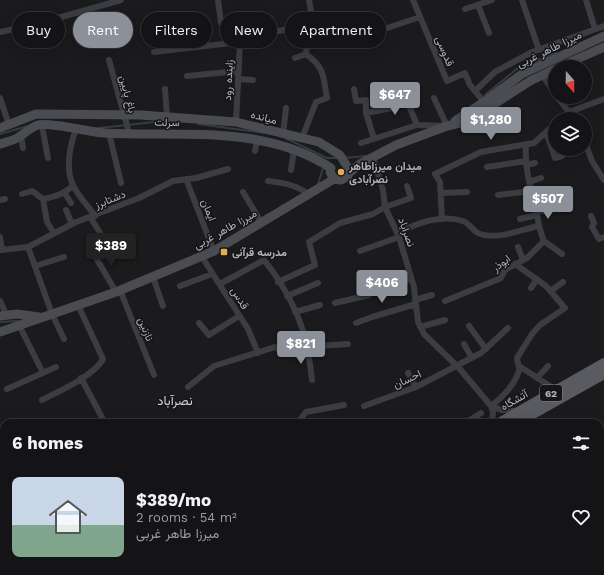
<!DOCTYPE html>
<html lang="en">
<head>
<meta charset="utf-8">
<style>
	:root { --surface:#141416; --page:#1d1d1f; --text:#f1f3f6; --muted:#9d9ea1; --line:#333335; --accent:#8c9099 }
	body { margin:0; font-family:"Work Sans",Vazirmatn,sans-serif; background:var(--page); color:var(--text); height:100vh; display:flex; flex-direction:column; font-size:15px; white-space:nowrap }
	* { box-sizing:border-box; margin:0 }
	p { font-size:13px; color:var(--muted) }
	.icon { flex:none; width:22px; height:22px; fill:none; stroke:currentColor; stroke-width:2; stroke-linecap:round; stroke-linejoin:round }
	.map { position:relative; flex:1; overflow:hidden }
	.details { position:absolute; left:0px; top:419px; width:604px; height:156px; display:flex; flex-direction:column; background:var(--surface); border-radius:12px 12px 0 0; box-shadow:0 4px 16px #0002,0 0 0 1px var(--line) }
	.details>* { flex:none }
	.banner { position:absolute; left:12px; top:12px; width:400px; height:36px; display:flex; gap:8px }
	.needle { width:26px; rotate:160deg }
	.fabs { position:absolute; left:548px; top:60px; display:grid; gap:8px }
	.fabs a { display:grid; place-items:center; width:44px; height:44px; border-radius:50%; background:var(--surface); box-shadow:0 4px 16px #0002,0 0 0 1px var(--line); font-size:20px }
	.price { position:absolute; translate:-50% -34px; padding:0 9px; border-radius:4px; background:var(--accent); color:#fff; font-size:13px; line-height:26px; filter:drop-shadow(0 1px 2px #0008) }
	.price::after { content:''; position:absolute; left:50%; top:24px; width:12px; height:9px; margin-left:-6px; background:inherit; clip-path:polygon(0 0,100% 0,50% 100%) }
	.price.current { background:#222; color:#fff }
	ul { padding:0; list-style:none }
	li { display:flex; align-items:center; gap:12px; height:100px; padding:0 12px }
	li span { display:grid; place-items:center; flex:none; width:112px; height:80px; border-radius:8px; color:#555 }
	li>.icon { margin-inline-start:auto }
	span .icon { width:48px; height:48px; fill:#fffc; stroke-width:1 }
	li b { font-size:17px }
	h2 { display:flex; justify-content:space-between; align-items:center; height:48px; padding:0 12px; font-size:17px }
	.chip { padding:0 14px; border-radius:18px; background:var(--surface); box-shadow:0 4px 16px #0002,0 0 0 1px var(--line); font-size:14px; line-height:36px }
	.chip.current { background:var(--accent); color:#fff }
	.map>svg:first-child { display:block }
</style>
</head>
<body>
<div class="map">
<svg width="604" height="575" viewBox="0 0 604 575">
	<rect width="100%" height="100%" fill="#1b1b1d"/>
	<g fill="none" stroke-linecap="round" stroke-linejoin="round">
		<path stroke="#343c42" stroke-width="2" d="M485,95l33,-27 38,-15
			M198,124l67,9
			M99,128l65,-7
			M0,134l28,-8
			M285,138l42,20h11
			M344,158l22,-2
			M318,184l5,-16
			M0,322l18,-1"/>
		<path stroke="#3c3d42" stroke-width="6" d="M218,0l3,23 19,19 -4,80
			M413,0l34,81 18,-8 5,12 14,17
			M522,0l17,50
			M586,0l9,29
			M478,5l11,28
			M465,9l27,-9
			M384,29l36,-12
			M278,31l64,-12
			M0,32l37,-8 84,-24
			M239,39l19,-3
			M154,52l86,-10
			M295,58l11,-4
			M109,60l20,73
			M542,75l13,18
			M187,76l52,-5
			M239,79l14,1
			M165,89l2,27
			M354,89l2,12 10,-1v13
			M476,90l19,-18 37,-20 72,-26
			M557,97l12,15
			M0,98l9,27
			M408,103l9,22
			M561,119l8,-7 35,-13
			M42,126l6,32
			M76,129c-6,16 -11,40 -3,56 5,11 15,21 22,31
			M546,132l9,26 7,-2
			M109,133l12,50
			M283,135l3,-27
			M21,136l2,12
			M302,138l14,-36 11,-4c-4,-22 -2,-30 -21,-44l1,-11 9,-3 -7,-40
			M374,139l-8,-26 26,-5 -3,-23
			M585,142l7,19 12,19
			M361,143l56,-18 30,1 -13,-28
			M526,144c-2,23 5,45 10,67 3,12 3,19 8,30
			M255,151l2,-11
			M373,157l10,33 2,17 14,30 15,50 4,35 6,12 35,34 32,38 2,6 -1,11
			M526,165l9,-2
			M487,167l39,-6
			M291,170l3,-21
			M186,179l27,70
			M268,181c17,2 28,4 42,14
			M529,182l12,-4
			M64,192l7,11
			M243,192l18,30
			M441,193l26,-1
			M22,194l10,-3 11,8c10,-2 23,-5 30,-14
			M498,195l33,-4
			M43,199l4,23 7,11
			M0,200l5,-1
			M66,210l6,14
			M536,212l21,-4
			M591,216l3,7 -2,4 7,12 5,-2
			M90,217l14,22 -12,12 24,41
			M442,219l-2,-37 -5,-8 46,-22 53,-9 21,-19
			M520,219l17,-4
			M398,233c19,-10 43,-19 65,-12 7,3 11,11 17,13 18,6 40,-4 58,-8
			M0,237l2,13
			M28,247l24,67 12,25
			M518,247l5,13
			M0,250l28,-3 48,-25 63,-24 34,-17 23,-3 32,-9
			M360,251l39,-14
			M202,257l46,72 10,24
			M35,266l29,-9
			M153,277l10,29
			M278,282l37,-17 -6,-23 31,-19 33,-9 12,-7 26,-9 -4,-12
			M220,284l44,-24c16,20 31,46 39,71 5,15 7,32 9,49
			M180,286l32,-12
			M531,288l6,-9
			M120,290l34,85
			M551,291l12,-9
			M287,296l31,-13
			M415,300l17,-5
			M0,301l4,8v6
			M445,301l56,-23 4,-8 22,-12 17,-17 18,13
			M335,303l34,-8 -1,-7 43,-9
			M295,312l25,-7
			M199,323l10,12 30,-19
			M356,323l16,-6 44,-13
			M19,325l24,48
			M469,326l17,23
			M420,327l25,-7
			M464,344l8,14
			M519,366l37,24
			M408,373l8,14
			M81,378l24,45
			M537,378l11,-12
			M188,387l26,-21 61,-19 6,4 38,-5 29,-2
			M7,389l49,-22
			M42,400c17,-9 52,-24 61,-41l-25,-54
			M364,406l52,-19 65,-34 27,-25
			M491,406c12,-9 23,-21 28,-35 1,-5 -2,-8 -2,-13l15,-24 8,-9 25,-17 -19,-22 -31,-22
			M491,406l10,4 16,1
			M300,423l-1,-2 7,-9 38,-7
			M465,423l16,-10
			M600,448l4,-1
			M600,494l4,-2
			M0,515l2,3 -2,1
			M600,521l3,8 1,20
			M600,568l4,-2
			M39,571l1,4
			M129,571v4
			M280,571l2,4
			M545,571l1,4
			M293,575l13,-4
			M517,575l9,-4"/>
		<path stroke="#4b4c52" stroke-width="9" d="M559,67l45,-20
			M455,121l29,-19 38,-28 82,-38
			M0,128l36,-14 105,1 95,7 83,20 21,13 8,13v8l-7,4 -7,-1 -4,-7 1,-4
			M0,144c6,-2 12,-3 17,-6 6,-3 14,-11 21,-13 14,-3 50,7 66,8 76,4 160,-9 227,35
			M349,173l11,-9 36,-19 51,-19 21,-5 62,-40 25,-12
			M0,316l17,-2 22,3
			M0,332l116,-40 98,-41 120,-72"/>
		<path stroke="#595b60" stroke-width="10" d="M499,423l105,-60
			M517,423l87,-49
			M234,575l7,-4
			M255,575l6,-4"/>
	</g>
	<g fill="#e3ac4d" stroke="#161618" stroke-width="1.5">
		<circle cx="341" cy="172" r="4"/>
		<rect x="220" y="248" width="8" height="8" rx="2"/>
	</g>
	<g text-anchor="middle" stroke-width="3" stroke-linejoin="round" paint-order="stroke">
		<rect fill="#161618" stroke="#81848a" stroke-width="1" x="540" y="385" width="22" height="16" rx="3"/>
		<g font-size="10" font-weight="bold" fill="#afb3bb">
			<text x="551" y="397">62</text>
		</g>
		<g font-size="11" fill="#afb3bb" stroke="#161618">
			<text transform="translate(549 49) rotate(-26)" y="4">میرزا طاهر غربی</text>
			<text transform="translate(445 51) rotate(67)" y="4">قدوسی</text>
			<text transform="translate(228 80) rotate(-87)" y="4">زاینده رود</text>
			<text transform="translate(128 94) rotate(75)" y="4">باغ پایین</text>
			<text transform="translate(264 117) rotate(15)" y="4">میانده</text>
			<text transform="translate(167 122) rotate(1)" y="4">سرلت</text>
			<text transform="translate(110 199) rotate(-22)" y="4">دشتابرز</text>
			<text transform="translate(209 210) rotate(68)" y="4">ایمان</text>
			<text transform="translate(225 229) rotate(-29)" y="4">میرزا طاهر غربی</text>
			<text transform="translate(407 232) rotate(70)" y="4">نصراباد</text>
			<text transform="translate(501 263) rotate(-37)" y="4">ابوذر</text>
			<text transform="translate(240 298) rotate(58)" y="4">قدس</text>
			<text transform="translate(146 329) rotate(68)" y="4">نازنین</text>
			<text transform="translate(407 379) rotate(-25)" y="4">احسان</text>
			<text transform="translate(514 400) rotate(-30)" y="4">آتشگاه</text>
		</g>
		<g font-size="11" font-weight="bold" fill="#afb3bb" stroke="#161618" text-anchor="start">
			<text x="349" y="170">میدان میرزاطاهر<tspan x="349" dy="13">نصرآبادی</tspan></text>
			<text x="232" y="256">مدرسه قرآنی</text>
		</g>
		<g font-size="13" fill="#cfd2d8" stroke="#161618">
			<text x="175" y="405">نصرآباد</text>
		</g>
	</g>
</svg>
<div class="fabs">
<a><svg class="needle" viewBox="-14 -14 28 28"><path d="M0-13l5 13h-10z" fill="#e53935"/><path d="M0 13l5-13h-10z" fill="#9d9ea1"/></svg></a>
<a><svg class="icon" aria-label="layers" viewBox="0 0 24 24"><path d="M12 4l9 5-9 5-9-5zM3 14l9 5 9-5"/></svg></a>
</div>
<b class="price" style="left:395px;top:116px">$647</b>
<b class="price" style="left:491px;top:141px">$1,280</b>
<b class="price" style="left:548px;top:220px">$507</b>
<b class="price current" style="left:111px;top:267px">$389</b>
<b class="price" style="left:382px;top:304px">$406</b>
<b class="price" style="left:301px;top:365px">$821</b>
<div class="banner">
<a class="chip">Buy</a>
<a class="chip current">Rent</a>
<a class="chip">Filters</a>
<a class="chip">New</a>
<a class="chip">Apartment</a>
</div>
<section class="details">
<h2>6 homes<svg class="icon" aria-label="filters" viewBox="0 0 24 24"><path d="M4 7h16M4 17h16"/><circle cx="9" cy="7" r="2"/><circle cx="15" cy="17" r="2"/></svg></h2>
<ul>
<li><span style="background:linear-gradient(#c9d6e8 60%,#7fa58c 0)"><svg class="icon" aria-label="home" viewBox="0 0 24 24"><path d="M3 11l9-7 9 7M6 9v11h12V9"/></svg></span><div><b>$389/mo</b><p>2 rooms · 54 m²</p><p>میرزا طاهر غربی</p></div><svg class="icon" aria-label="heart" viewBox="0 0 24 24"><path d="M12 20l-8-8c-3-5 5-10 8-4 3-6 11-1 8 4z"/></svg></li>
</ul>
</section>
</div>
</body>
</html>
